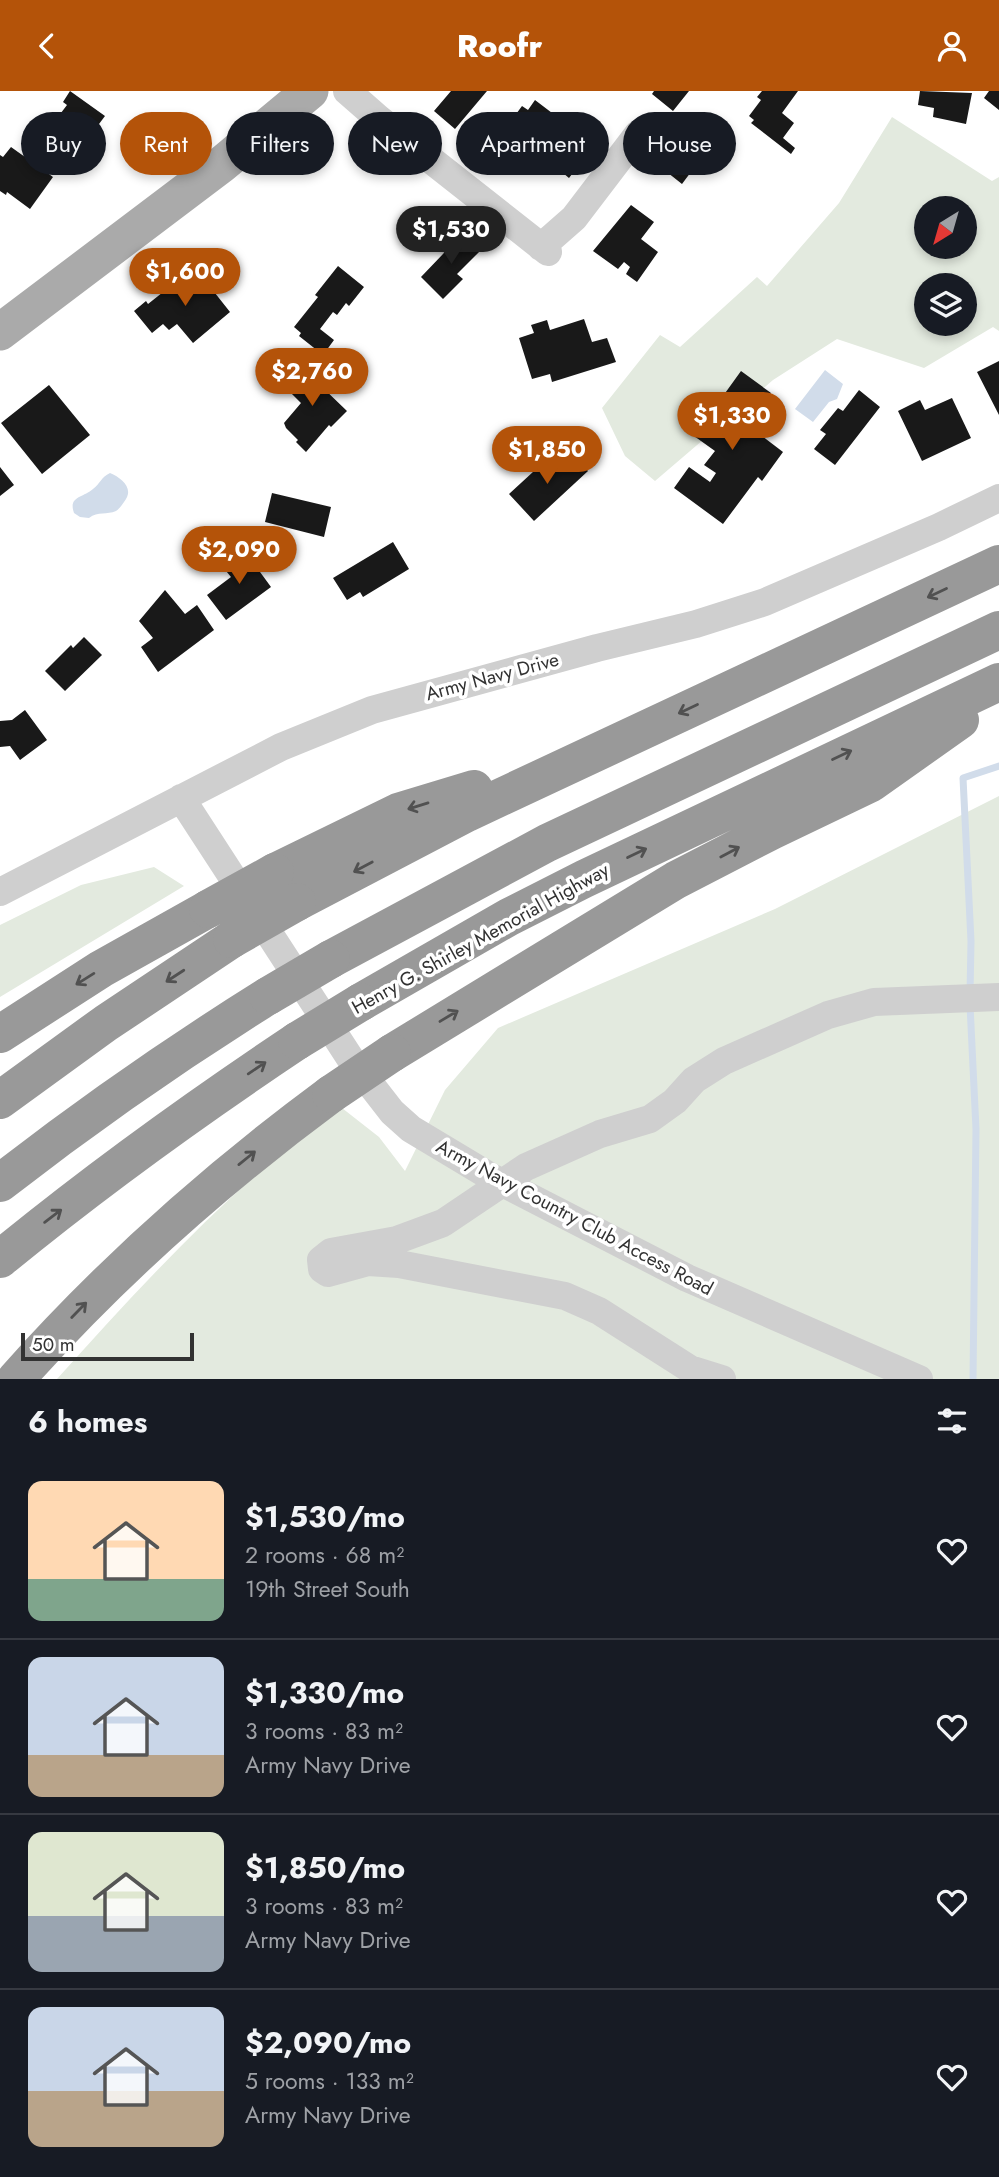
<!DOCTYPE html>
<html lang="en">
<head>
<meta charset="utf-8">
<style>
	:root { --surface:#171b24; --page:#20242c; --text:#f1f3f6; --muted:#9ea1a6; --line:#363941; --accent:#b45309 }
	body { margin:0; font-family:Jost,sans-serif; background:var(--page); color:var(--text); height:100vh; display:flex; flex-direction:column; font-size:26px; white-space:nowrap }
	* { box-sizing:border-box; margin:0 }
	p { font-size:23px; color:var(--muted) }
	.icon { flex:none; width:38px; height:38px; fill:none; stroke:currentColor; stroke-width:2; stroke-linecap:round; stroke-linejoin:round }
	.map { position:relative; height:1288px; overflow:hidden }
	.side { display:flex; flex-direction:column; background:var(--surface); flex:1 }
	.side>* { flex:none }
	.hud { position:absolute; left:21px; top:21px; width:957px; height:63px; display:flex; gap:14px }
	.needle { width:46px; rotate:217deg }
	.tools { position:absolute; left:914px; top:105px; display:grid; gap:14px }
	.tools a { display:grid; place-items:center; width:63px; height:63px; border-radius:50%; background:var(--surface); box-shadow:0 4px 10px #0003; font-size:35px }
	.scale { position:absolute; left:21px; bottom:18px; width:173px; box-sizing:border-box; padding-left:7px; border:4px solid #323232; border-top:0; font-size:19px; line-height:24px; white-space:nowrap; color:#323232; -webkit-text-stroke:5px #fff; paint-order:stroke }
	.price { position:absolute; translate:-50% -60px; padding:0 16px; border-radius:24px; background:var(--accent); color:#fff; font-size:23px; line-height:46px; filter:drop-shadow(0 2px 4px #0008) }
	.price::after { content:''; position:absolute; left:50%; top:42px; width:21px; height:16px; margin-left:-10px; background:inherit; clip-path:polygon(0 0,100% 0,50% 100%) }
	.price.on { background:#222; color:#fff }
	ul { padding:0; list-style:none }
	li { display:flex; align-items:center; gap:21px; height:175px; padding:0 28px }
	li+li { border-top:2px solid var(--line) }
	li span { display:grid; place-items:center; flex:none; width:196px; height:140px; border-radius:14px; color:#555 }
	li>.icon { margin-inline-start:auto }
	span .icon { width:84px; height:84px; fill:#fffc; stroke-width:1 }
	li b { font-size:30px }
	h2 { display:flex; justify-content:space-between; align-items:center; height:84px; padding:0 28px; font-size:30px }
	.chip { padding:0 24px; border-radius:32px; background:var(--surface); box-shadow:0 4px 10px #0003; font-size:24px; line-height:63px }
	.chip.on { background:var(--accent); color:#fff }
	header { display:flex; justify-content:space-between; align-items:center; height:91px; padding:0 28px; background:var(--accent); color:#fff; font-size:32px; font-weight:800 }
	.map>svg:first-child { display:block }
</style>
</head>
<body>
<header><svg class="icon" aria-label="back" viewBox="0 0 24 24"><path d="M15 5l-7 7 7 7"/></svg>Roofr<svg class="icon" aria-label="person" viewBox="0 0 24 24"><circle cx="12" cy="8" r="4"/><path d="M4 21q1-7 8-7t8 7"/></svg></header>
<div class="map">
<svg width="999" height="1288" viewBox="0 0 999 1288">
	<rect width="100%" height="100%" fill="#fff"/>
	<path fill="#e3eadf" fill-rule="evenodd" d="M892,26l100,64 7,-4v154l-6,-4 -69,41 -87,-29 -64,41 -118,101 -30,-25 -23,-48 58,-73 20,12 77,-70 10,9 72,-83zM926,117h38v39h-38zM926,194h38v39h-38z
		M999,705v583h-942c69,-77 139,-153 217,-220 21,-19 46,-35 68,-51l37,29 26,34 40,-81 53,-62 277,-119z
		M154,776l30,19 -184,111v-72l81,-40z"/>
	<path fill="#d1dcea" d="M825,279l18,14 -6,15 -8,3 -16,20 -18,-13z
		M110,382c12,5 25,16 14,29 -2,3 -5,7 -8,9 -9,4 -18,0 -27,7l-9,-1 -6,-4c-6,-17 9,-15 19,-24 7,-5 8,-12 17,-16z"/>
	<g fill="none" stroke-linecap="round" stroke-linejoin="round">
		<path stroke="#d1dcea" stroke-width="7" d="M970,903l1,-53 -8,-163 36,-12
			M970,914l6,124 -3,250"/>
	</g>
	<path fill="#191919" d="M70,0l35,25 -21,28 -3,-3 -16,21 -26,-20 28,-37 -4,-3z
		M451,0h36l-32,38 -21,-18z
		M654,0h35l-16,20 -21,-17z
		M762,0h36l-16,22 12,10 -11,15 12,10 -4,6 -40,-31 3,-3 -5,-4 12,-16 -4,-3z
		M920,0l52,2 -6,31 -33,-7 1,-9 -16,-3z
		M989,0h10v19l-15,-12z
		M535,9l59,45 -25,33 -12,-10 -4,6 -33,-26 4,-4 -19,-15 17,-23 6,4z
		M682,24l28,22 1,8 -29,39 -24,-19 13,-17 -18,-14 14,-18 4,3 2,-3z
		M11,56l42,30 -23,32 -23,-17 -1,3 -6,-4v-36l3,2z
		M631,114l23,17 -13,17 17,13 -21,30 -11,-8 4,-7 -6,-5 -6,7 -25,-18z
		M464,141l18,17 -25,25 6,5 -20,20 -22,-22z
		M338,175l26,21 -15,19 -3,-3 -9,12 -4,-3 -13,17 14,11 -11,15 -24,-19 2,-3 -7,-6 24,-30 -3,-2z
		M196,178l34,43 -37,31 -16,-19 -8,6 -6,-6 -11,9 -18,-22 12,-10 2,3 29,-23 2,2z
		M584,228l8,23 15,-4 9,24 -64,20 -2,-8 -18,5 -13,-41 15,-5 -3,-8 16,-5 3,10z
		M313,270l16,15 -9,9 27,26 -16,16 -2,-2 -23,27 -10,-10 2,-2 -12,-12 -2,-5 17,-20 -13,-13 19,-19 -2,-2z
		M999,270v54l-22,-43z
		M741,280l30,22 -8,10 6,5 -11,14 5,4 -5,7 25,19 -21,29 -4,-4 -35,47 -49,-36 15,-21 21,15 6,-9 -12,-8 11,-14 -21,-15 17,-23 16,11 12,-15 -16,-13z
		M49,294l41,50 -48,39 -41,-51z
		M859,299l21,17 -45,58 -21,-16 12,-15 -6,-4 18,-22 5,3z
		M952,307l19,40 -49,23 -24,-50 22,-11 5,10z
		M572,363l16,17 -54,50 -25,-27 37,-34 9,10z
		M0,376l14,18 -14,11z
		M272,402l59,14 -7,30 -59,-15z
		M393,451l16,27 -46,28 -3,-5 -13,8 -14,-22z
		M244,459l27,37 -45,33 -19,-25 24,-18 -9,-11z
		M165,499l20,24 12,-9 17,25 -56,42 -17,-25 12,-9 -14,-17z
		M84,546l18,18 -37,36 -20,-20 26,-26 2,3z
		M25,619l22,30 -27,20 -10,-14 -10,1v-26l12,-1z"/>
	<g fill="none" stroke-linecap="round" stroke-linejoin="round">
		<path stroke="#cfcfcf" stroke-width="28" d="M347,0l32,28 169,133
			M541,156l33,-29 64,-84
			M181,707l169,260 42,54 19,17 80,48 196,101 232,101
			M0,801l281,-145 91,-37 225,-62 99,-24 69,-22 174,-75 60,-29
			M722,1288l-32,-10 -91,-58 -34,-15 -166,-32 -31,-2 -40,11 -6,-4 -1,-9 10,-8 66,-12 46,-17 83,-56 74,-33 50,-15 25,-18 19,-21 30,-19 104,-46 46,-13 125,-5"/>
		<path stroke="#aaa" stroke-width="37" d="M0,241l221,-167 89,-74"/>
		<path stroke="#999" stroke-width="38" d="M275,781l123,-60 76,-23
			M297,811l170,-89 532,-249
			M331,868l216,-116 452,-213
			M361,911l148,-85 75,-38 415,-197
			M0,943l101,-65 107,-60
			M392,962l284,-173 97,-50 98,-47 89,-63
			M0,1009l106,-77 126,-84
			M0,1092c86,-67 175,-129 268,-187
			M0,1168c95,-78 195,-150 297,-218
			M16,1288c95,-107 200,-200 315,-285"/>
		<path stroke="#999" stroke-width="38" d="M208,818l67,-37
			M232,848l65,-37
			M268,905l63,-37
			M297,950l64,-39
			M331,1003l61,-41"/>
	</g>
	<defs><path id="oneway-shaft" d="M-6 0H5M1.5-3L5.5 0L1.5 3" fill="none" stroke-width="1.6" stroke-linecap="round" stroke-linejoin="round" transform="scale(1.75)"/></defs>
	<g stroke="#515151">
		<use href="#oneway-shaft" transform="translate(937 502) rotate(155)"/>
		<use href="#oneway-shaft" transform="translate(688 618) rotate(155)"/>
		<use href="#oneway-shaft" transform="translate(842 664) rotate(-25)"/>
		<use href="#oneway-shaft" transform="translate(418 715) rotate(163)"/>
		<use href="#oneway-shaft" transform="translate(730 761) rotate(-28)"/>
		<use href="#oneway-shaft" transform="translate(637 762) rotate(-26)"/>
		<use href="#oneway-shaft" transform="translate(363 776) rotate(152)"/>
		<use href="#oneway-shaft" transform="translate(175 885) rotate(147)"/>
		<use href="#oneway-shaft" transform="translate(85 888) rotate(148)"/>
		<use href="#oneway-shaft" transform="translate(449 925) rotate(-31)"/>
		<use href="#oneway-shaft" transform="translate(257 977) rotate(-34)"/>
		<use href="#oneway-shaft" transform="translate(247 1067) rotate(-39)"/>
		<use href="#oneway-shaft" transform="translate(53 1125) rotate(-37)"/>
		<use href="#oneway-shaft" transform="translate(79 1219) rotate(-46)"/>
	</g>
	<g text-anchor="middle" stroke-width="7" stroke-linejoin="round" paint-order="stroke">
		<g font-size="19" fill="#323232" stroke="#fff">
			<text transform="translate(492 585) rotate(-15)" y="7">Army Navy Drive</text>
			<text transform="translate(480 847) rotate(-29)" y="7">Henry G. Shirley Memorial Highway</text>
			<text transform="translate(575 1126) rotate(28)" y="7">Army Navy Country Club Access Road</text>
		</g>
	</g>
</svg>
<div class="tools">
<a><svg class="needle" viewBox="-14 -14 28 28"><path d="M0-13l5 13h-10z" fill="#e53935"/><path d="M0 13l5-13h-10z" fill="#9ea1a6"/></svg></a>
<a><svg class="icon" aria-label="layers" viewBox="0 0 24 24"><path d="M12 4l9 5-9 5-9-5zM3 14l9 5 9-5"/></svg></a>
</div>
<div class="scale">50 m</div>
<b class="price on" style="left:451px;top:175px">$1,530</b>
<b class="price" style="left:185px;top:217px">$1,600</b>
<b class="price" style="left:312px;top:317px">$2,760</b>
<b class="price" style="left:732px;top:361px">$1,330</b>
<b class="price" style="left:547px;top:395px">$1,850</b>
<b class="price" style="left:239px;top:495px">$2,090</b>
<div class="hud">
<a class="chip">Buy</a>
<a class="chip on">Rent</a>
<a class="chip">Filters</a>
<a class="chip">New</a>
<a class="chip">Apartment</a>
<a class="chip">House</a>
</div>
</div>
<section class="side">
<h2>6 homes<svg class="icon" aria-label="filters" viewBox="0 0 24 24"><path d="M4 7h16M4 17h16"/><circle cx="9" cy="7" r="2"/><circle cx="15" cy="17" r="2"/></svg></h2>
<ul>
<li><span style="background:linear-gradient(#ffd9b3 70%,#7fa58c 0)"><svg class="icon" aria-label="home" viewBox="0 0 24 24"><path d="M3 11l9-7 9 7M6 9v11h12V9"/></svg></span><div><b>$1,530/mo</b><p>2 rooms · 68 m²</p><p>19th Street South</p></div><svg class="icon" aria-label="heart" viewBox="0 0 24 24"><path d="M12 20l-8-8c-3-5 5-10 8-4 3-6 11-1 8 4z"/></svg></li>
<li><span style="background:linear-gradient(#c9d6e8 70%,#b9a48a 0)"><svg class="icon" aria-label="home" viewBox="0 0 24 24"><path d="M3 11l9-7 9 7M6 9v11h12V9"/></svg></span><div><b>$1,330/mo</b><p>3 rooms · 83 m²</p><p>Army Navy Drive</p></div><svg class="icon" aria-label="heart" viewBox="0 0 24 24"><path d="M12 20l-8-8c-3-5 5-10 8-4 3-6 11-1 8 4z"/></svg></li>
<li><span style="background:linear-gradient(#dfe7d0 60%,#9aa5b1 0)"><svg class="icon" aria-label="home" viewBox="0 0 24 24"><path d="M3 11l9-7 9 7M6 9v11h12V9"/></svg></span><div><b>$1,850/mo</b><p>3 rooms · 83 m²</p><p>Army Navy Drive</p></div><svg class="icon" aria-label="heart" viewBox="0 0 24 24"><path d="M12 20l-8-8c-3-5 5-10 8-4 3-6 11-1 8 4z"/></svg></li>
<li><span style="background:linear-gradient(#c9d6e8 60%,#b9a48a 0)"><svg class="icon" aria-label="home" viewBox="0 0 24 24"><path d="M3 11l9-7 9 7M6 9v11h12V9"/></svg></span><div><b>$2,090/mo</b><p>5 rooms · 133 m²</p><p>Army Navy Drive</p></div><svg class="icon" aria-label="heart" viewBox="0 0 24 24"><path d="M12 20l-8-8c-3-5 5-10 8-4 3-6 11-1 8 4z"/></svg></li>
</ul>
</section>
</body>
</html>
